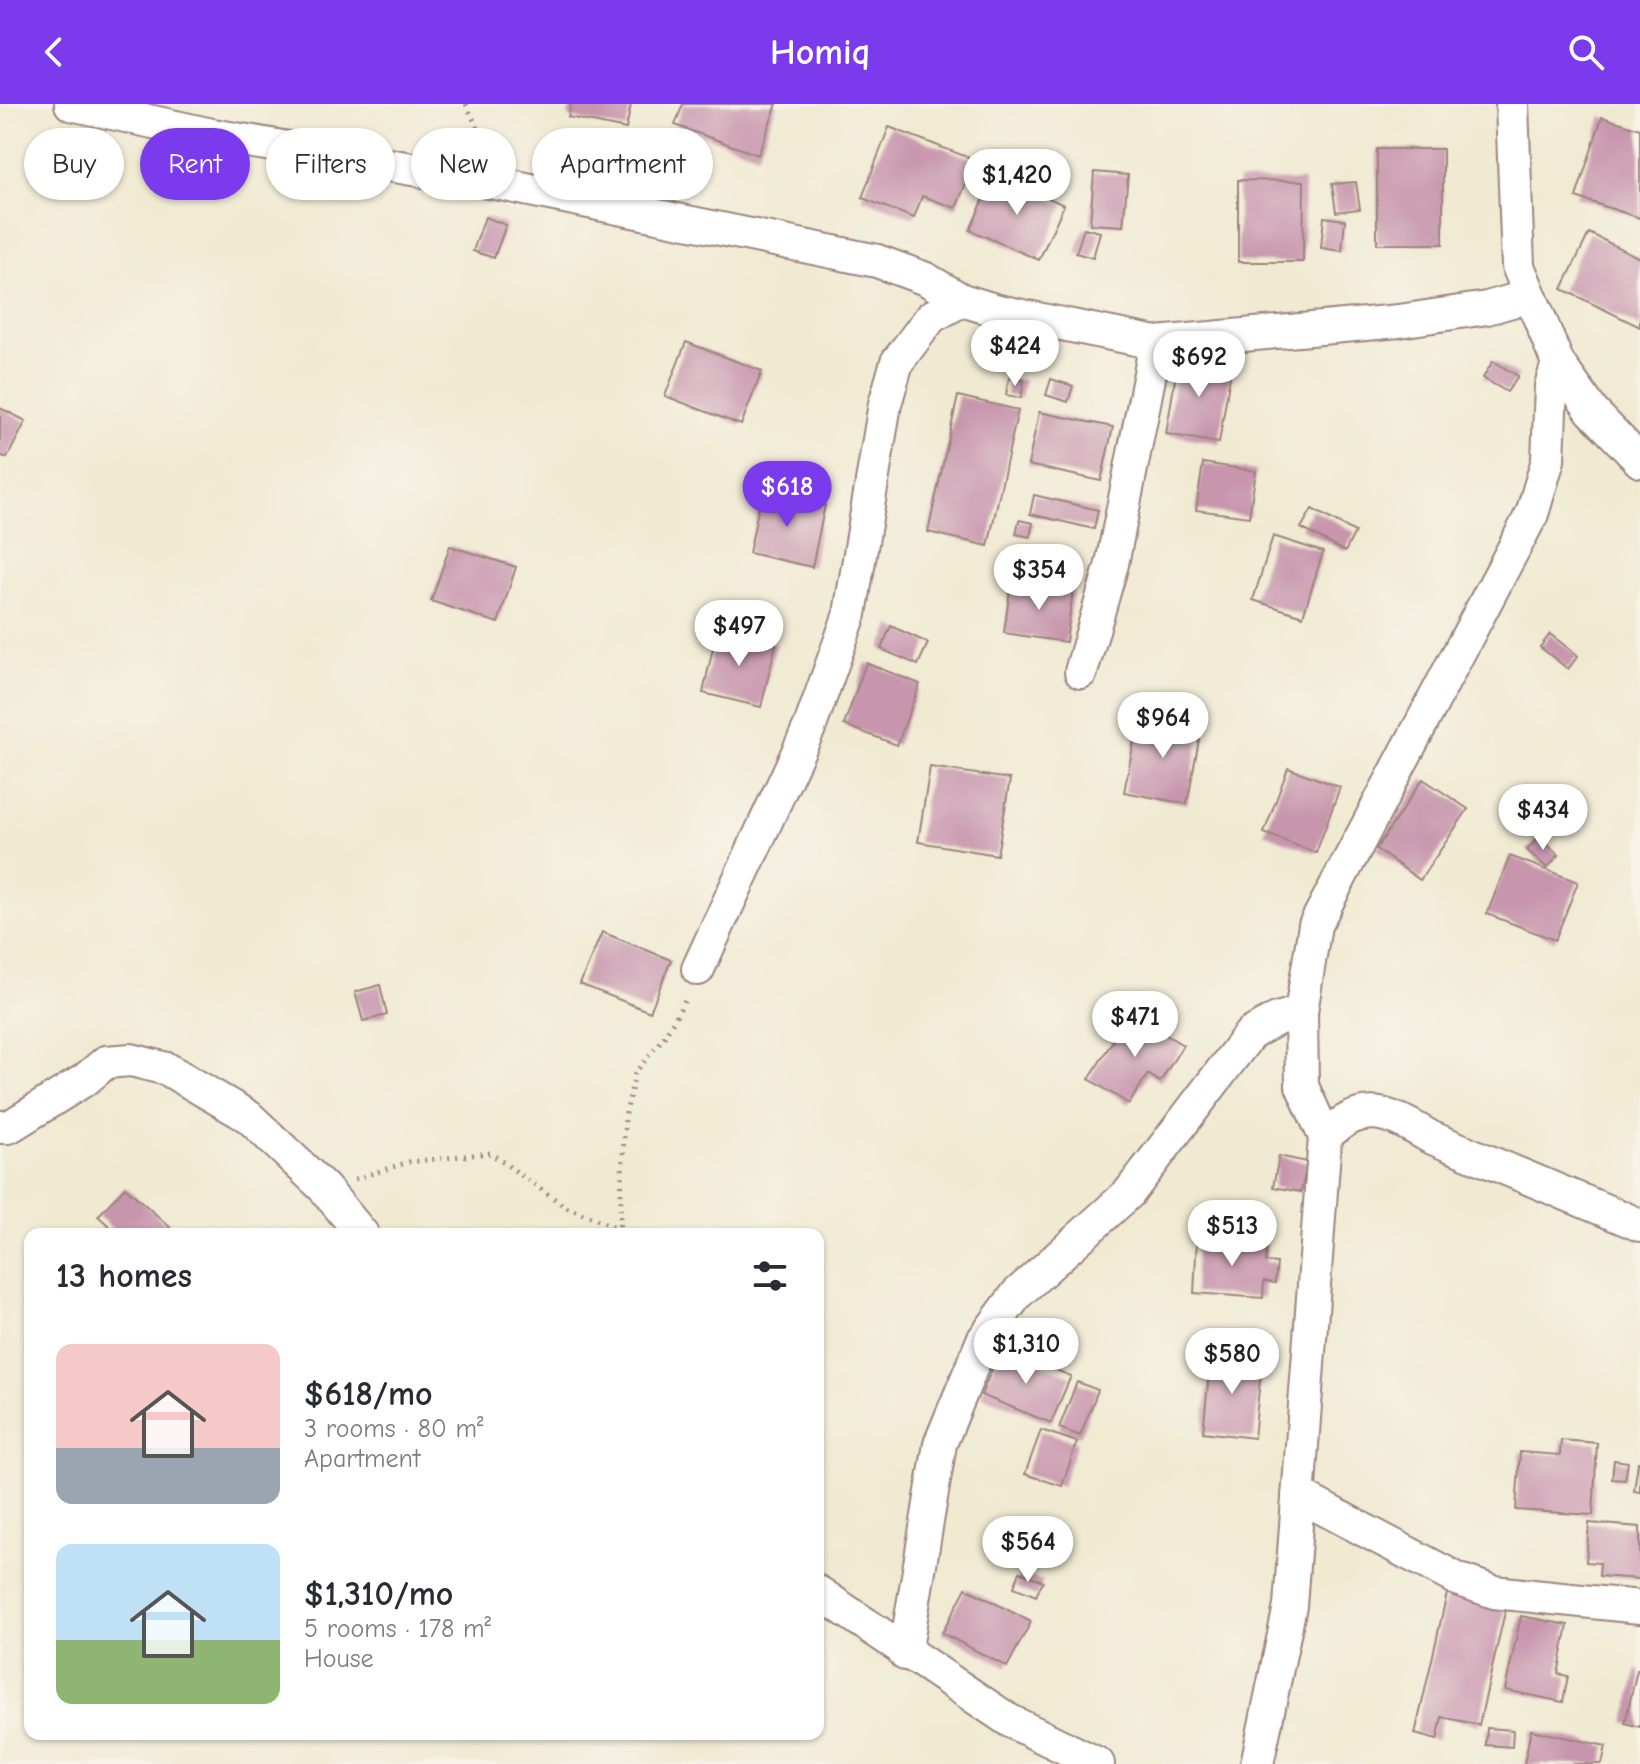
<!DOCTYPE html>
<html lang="en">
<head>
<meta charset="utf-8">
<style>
	:root { --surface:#fff; --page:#f2f2f3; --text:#2b2b33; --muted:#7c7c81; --accent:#7c3aed }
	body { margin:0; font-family:"Comic Neue",sans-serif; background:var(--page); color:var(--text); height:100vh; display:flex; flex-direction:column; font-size:30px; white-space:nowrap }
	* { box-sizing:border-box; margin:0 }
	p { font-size:26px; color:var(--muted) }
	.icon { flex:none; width:44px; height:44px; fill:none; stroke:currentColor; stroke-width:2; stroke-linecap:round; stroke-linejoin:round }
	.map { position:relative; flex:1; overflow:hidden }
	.side { position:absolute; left:24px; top:1124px; width:800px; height:512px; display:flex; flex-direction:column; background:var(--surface); border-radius:16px; box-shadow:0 2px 6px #0004 }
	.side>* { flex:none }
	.banner { position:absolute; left:24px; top:24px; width:800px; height:72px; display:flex; gap:16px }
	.price { position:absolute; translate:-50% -68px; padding:0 18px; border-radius:28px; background:#fff; color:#222; font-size:26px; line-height:52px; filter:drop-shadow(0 2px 4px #0008) }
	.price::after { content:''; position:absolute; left:50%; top:48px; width:24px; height:18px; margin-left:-12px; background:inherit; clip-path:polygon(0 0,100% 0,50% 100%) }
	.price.current { background:var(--accent); color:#fff }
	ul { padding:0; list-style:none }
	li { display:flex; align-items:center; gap:24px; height:200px; padding:0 32px }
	li span { display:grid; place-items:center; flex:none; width:224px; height:160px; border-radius:16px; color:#555 }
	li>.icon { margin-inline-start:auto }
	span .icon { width:96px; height:96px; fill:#fffc; stroke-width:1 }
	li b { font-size:34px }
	h2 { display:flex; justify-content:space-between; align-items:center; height:96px; padding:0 32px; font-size:34px }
	.chip { padding:0 28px; border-radius:36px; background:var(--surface); box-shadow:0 2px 6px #0004; font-size:28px; line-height:72px }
	.chip.current { background:var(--accent); color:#fff }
	header { display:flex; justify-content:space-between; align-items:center; height:104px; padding:0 32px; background:var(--accent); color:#fff; font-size:36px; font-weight:700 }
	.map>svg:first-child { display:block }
</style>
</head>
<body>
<header><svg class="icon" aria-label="back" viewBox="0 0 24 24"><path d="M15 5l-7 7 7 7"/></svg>Homiq<svg class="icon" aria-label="search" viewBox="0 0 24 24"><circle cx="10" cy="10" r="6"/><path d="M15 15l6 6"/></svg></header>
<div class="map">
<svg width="1640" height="1660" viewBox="0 0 1640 1660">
	<rect width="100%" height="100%" fill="#f7f3e8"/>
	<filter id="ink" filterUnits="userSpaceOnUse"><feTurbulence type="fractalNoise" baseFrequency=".0125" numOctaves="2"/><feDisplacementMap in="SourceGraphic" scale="16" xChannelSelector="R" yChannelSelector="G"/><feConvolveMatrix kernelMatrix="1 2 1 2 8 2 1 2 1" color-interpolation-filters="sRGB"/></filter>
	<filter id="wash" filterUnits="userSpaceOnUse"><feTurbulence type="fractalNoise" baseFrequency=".006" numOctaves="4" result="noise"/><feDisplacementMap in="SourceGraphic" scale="32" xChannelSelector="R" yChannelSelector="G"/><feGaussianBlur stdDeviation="1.8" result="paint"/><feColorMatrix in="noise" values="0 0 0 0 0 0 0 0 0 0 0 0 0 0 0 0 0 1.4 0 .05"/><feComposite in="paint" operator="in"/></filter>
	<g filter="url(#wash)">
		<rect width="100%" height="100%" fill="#f0ead2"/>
		<g id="blocks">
			<path fill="#c796ad" d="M571,0h60l-5,25 -58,-12z
				M683,0h94l-19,51 -83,-30z
				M1602,13l38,12v89l-64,-21z
				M889,23l86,33 -19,48 -34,-12 -8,22 -52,-20z
				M1377,45h66v95h-66z
				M1094,68l34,3 -5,51 -33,-2z
				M995,70l69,31 -25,55 -69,-30z
				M1238,76l66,1 -1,81h-65z
				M1356,78l4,27 -24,3 -4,-28z
				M485,113l21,8 -12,33 -21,-7z
				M1324,113l21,3 -3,31 -21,-3z
				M1084,124l16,4 -7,26 -17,-5z
				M1589,129l51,25v69l-78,-38z
				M686,238l76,29 -21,54 -76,-29z
				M1179,251l53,9 -13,79 -53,-9z
				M1493,257l25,15 -11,16 -24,-14z
				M1009,274l15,2 -3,18 -15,-3z
				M1051,275l22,7 -5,16 -22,-7z
				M958,292l60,14 -30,136 -60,-14z
				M0,304l26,13 -19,37 -7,-3z
				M1039,308l74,15 -12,54 -73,-16z
				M1203,359l53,8 -7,46 -53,-7z
				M762,387l63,14 -13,62 -63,-14z
				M1034,391l64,15 -4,19 -64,-15z
				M1312,405l43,23 -10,20 -44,-24z
				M1019,416l14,3 -3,14 -14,-3z
				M1273,432l50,16 -20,64 -50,-16z
				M450,442l66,21 -18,56 -67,-22z
				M1011,478l62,8 -7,52 -62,-9z
				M891,522l37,17 -10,22 -37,-16z
				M717,526l59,14 -15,63 -58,-14z
				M1550,530l28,22 -10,13 -28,-22z
				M866,559l54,21 -23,61 -53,-20z
				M1139,612l62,13 -14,75 -63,-12z
				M930,663l80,12 -13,76 -79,-13z
				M1288,664l52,19 -24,66 -52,-20z
				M1423,675l45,30 -48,71 -44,-31z
				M1539,733l20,18 -12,13 -20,-18z
				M1510,752l68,26 -23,58 -68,-26z
				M602,828l69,28 -21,52 -70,-28z
				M380,881l7,30 -24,6 -8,-29z
				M1130,909l53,32 -23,37 -12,-8 -19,30 -40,-25z
				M1279,1052l28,6 -6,30 -28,-5z
				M125,1083l45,40 -6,7h-46l-20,-18z
				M1197,1133l70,5 -1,20 11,1 -2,20 -11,-2 -1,17 -69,-5z
				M1001,1244l70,28 -20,47 -70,-28z
				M1211,1250l51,6 -8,78 -51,-6z
				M1077,1278l21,8 -18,46 -21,-8z
				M1041,1326l36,12 -15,44 -37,-12z
				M1561,1336l36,3 -4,72 -77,-5 4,-58 40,3z
				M1614,1356l14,2 -3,18 -13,-1z
				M1638,1358h2v30l-6,-1z
				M1035,1416l15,3 -6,24 -14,-3z
				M1589,1419l51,4v52l-41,-3 1,-13 -14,-1z
				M1020,1468l23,9 -7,15 -22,-9z
				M966,1484l65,34 -24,45 -65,-34z
				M1448,1485l59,14 -28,122 -37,-8 -5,23 -22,-6z
				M1521,1512l47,9 -10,49 10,2 -5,26 -58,-12z
				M1637,1566h3v57l-15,-4z
				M1487,1624l26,2 -1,17 -26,-2z
				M1531,1626l75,16 -4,18h-78z"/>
		</g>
	</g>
	<g filter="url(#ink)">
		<use href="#blocks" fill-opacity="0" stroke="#9d847e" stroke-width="2"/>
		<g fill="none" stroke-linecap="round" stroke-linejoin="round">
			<g stroke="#9d847e" stroke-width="36">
				<path id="minor" d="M71,0l141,31 294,50 371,76 49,18 36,21 36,11 158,32 243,-22 88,-13 42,-12
					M1512,0l6,162 40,97 34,48 48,50
					M1081,568l31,-108 44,-221
					M698,865l112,-243 40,-112 35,-210 12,-42 34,-45 31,-17
					M0,1023h9l77,-48 20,-17 25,-2 36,9 82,48 75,71 38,46
					M1325,1033c38,-38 63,-25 105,0l210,88
					M1298,1391l159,84 37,13 146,15
					M818,1488l192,129 88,43
					M905,1550l35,-210 43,-104 34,-46 112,-101 121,-159 27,-15 24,-7
					M1257,1660l33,-158 35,-469 -23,-51 -1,-74 14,-87 217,-411 16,-54 3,-74 7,-23"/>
			</g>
			<path stroke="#9d847e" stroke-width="5" stroke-dasharray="2 6" stroke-linecap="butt" d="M466,0l22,46
				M355,1075l54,-17 81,-9 76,54 52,21
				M619,1130l6,-116 10,-45 29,-36 23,-40"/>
			<use href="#minor" stroke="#fff" stroke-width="32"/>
		</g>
	</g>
</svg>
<b class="price" style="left:1017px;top:113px">$1,420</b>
<b class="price" style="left:1015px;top:284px">$424</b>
<b class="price" style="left:1199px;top:295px">$692</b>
<b class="price current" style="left:787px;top:425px">$618</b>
<b class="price" style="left:1039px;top:508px">$354</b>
<b class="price" style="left:739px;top:564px">$497</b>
<b class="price" style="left:1163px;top:656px">$964</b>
<b class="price" style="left:1543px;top:748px">$434</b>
<b class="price" style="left:1135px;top:955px">$471</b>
<b class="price" style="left:1232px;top:1164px">$513</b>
<b class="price" style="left:1026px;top:1282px">$1,310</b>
<b class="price" style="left:1232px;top:1292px">$580</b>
<b class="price" style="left:1028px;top:1480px">$564</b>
<div class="banner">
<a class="chip">Buy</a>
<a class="chip current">Rent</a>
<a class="chip">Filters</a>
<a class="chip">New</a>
<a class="chip">Apartment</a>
</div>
<section class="side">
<h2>13 homes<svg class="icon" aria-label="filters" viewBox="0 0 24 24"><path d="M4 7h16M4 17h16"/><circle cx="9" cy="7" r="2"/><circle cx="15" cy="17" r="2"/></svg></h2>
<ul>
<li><span style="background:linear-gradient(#f6c9c9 65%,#9aa5b1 0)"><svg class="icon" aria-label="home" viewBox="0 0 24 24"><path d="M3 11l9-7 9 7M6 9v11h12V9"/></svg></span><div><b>$618/mo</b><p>3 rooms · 80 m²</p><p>Apartment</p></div></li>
<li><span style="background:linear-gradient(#bfe0f5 60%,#8fb573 0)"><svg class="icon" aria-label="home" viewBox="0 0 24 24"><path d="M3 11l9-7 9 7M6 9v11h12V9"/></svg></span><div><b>$1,310/mo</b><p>5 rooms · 178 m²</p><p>House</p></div></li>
</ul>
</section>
</div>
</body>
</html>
